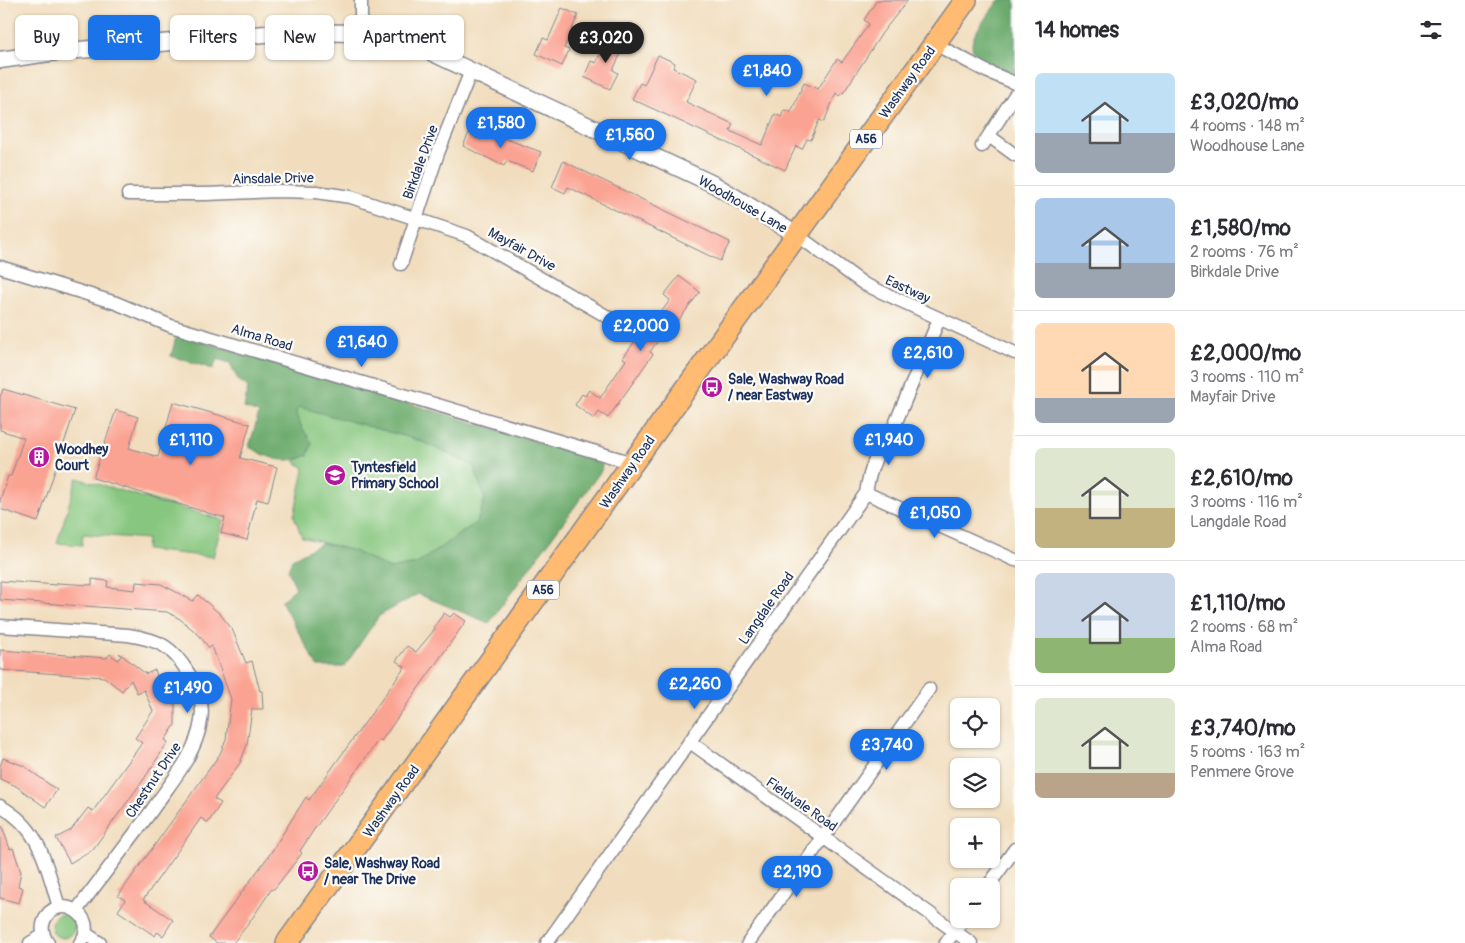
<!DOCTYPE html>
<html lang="en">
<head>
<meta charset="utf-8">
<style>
	:root { --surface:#fff; --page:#f2f2f3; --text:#2b2b33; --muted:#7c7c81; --line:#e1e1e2; --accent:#1a73e8 }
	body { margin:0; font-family:Pangolin,sans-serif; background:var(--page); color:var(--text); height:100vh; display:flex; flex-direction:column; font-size:19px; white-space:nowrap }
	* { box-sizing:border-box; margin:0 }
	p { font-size:16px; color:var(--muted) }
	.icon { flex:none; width:28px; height:28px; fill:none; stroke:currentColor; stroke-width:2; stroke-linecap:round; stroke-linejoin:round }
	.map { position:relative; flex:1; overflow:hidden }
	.drawer { display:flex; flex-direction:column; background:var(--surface); width:450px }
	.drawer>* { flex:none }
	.top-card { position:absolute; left:15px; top:15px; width:475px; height:45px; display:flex; gap:10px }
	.tools { position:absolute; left:950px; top:698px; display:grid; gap:10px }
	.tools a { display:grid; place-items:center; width:50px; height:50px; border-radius:8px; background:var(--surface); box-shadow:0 1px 4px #0004; font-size:25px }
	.price { position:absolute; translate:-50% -42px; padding:0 11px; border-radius:18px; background:var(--accent); color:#fff; font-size:16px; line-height:32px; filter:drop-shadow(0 1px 2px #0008) }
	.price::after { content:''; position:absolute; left:50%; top:30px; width:15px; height:11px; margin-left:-8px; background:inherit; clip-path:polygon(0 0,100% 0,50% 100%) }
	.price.current { background:#222; color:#fff }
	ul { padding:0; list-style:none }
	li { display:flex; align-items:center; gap:15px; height:125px; padding:0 20px }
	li+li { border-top:1px solid var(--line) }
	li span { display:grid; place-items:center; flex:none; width:140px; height:100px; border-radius:8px; color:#555 }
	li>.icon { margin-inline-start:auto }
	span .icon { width:60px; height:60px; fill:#fffc; stroke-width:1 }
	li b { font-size:21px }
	h2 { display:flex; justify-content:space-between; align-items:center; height:60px; padding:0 20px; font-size:21px }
	.chip { padding:0 18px; border-radius:8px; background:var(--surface); box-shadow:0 1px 4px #0004; font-size:18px; line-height:45px }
	.chip.current { background:var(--accent); color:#fff }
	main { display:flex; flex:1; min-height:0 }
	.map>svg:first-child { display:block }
</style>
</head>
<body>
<main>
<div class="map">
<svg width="1015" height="943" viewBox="0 0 1015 943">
	<rect width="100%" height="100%" fill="#fdfcf7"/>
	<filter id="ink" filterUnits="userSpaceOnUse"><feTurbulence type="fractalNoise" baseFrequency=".02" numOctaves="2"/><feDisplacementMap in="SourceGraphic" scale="10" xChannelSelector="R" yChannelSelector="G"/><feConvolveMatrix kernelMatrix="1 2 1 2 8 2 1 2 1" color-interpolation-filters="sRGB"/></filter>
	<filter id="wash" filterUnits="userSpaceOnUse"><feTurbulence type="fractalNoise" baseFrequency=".0096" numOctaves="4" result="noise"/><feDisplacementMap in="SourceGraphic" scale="20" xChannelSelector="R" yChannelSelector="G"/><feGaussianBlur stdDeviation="1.12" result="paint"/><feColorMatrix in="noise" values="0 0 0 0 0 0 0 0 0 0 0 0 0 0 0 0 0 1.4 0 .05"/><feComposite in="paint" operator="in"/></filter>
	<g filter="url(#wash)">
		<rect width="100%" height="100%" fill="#f1ddbd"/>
		<path fill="#86c67e" stroke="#507a6e" d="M299,406l119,34 56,26 11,33 -8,23 -60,42 -27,5 -36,-18 -52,-14 -8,-21 10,-46 -1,-3 -9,-6 14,-6 4,-12 -11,-17 -6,-15z
			M77,478l146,42 -10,37 -67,-7 1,-11 -64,-5 -1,11 -25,-2z
			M51 926a12 12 0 1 1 24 0a12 12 0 1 1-24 0Z"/>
		<path fill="#6cab6d" stroke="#446d66" d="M999,0h16v73c-62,-19 -47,-31 -16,-73z
			M177,334l421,126 4,5 -1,6 -112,152 -71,-29 -39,22 -35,51h-26l-37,-66 15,-13 -8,-18 4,-11 30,-16 32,8 36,18 27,-5 60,-42 8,-23 -11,-33 -56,-26 -119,-33 -3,4 5,15 11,17 -4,12c-24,10 -37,4 -59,-8l10,-34 -15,-5 4,-21 -10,-7 -8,-17 -13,-4 -4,10 -42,-13z"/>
		<g id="blocks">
			<path fill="#fba393" d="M877,0h31l-26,33 -38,59 -4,4 -4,-3 -12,29 -5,-2 -8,20 -4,-1 -5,10 -6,-3 -11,24 -153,-71 8,-16 4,2 14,-30 17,8 -2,5 24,11 -11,23 47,22 -3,7 32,14 13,-31 6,3 3,-7 7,2 13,-29 14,6 19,-30 5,3 27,-38 -5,-4z
				M562,8l16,7 -14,33 5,2 -7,16 -26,-12 7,-16 5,2z
				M608,37l17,8 -12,25 5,3 -8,16 -26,-12 7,-16 5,2z
				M472,126l69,26 -8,19 -26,-10 -3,5 -41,-20z
				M563,161l167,81 -10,19 -152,-74 -3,6 -13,-6z
				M679,276l21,16 -32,42 -4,-2 -14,20 3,2 -45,64 -9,-6 -5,7 -19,-14 7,-11 3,2 4,-6 11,8 26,-38 -3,-2 12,-17 3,3 32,-44 -6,-5z
				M3,389l72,21 -37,112 -38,-13v-9l8,-24h3l13,-38 -24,-8v-33z
				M173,402l77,22 -10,34 37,9 -9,35 -11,-3 -10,41 -26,-7 4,-15 -132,-40 23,-68 22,7 -9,31 29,9z
				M92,579l16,2 -1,6 28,3 1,-8 25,2 32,17 5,-6 22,19 12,15 14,34 6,-2 8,30h2l1,18h-11l-5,36 -7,18 -26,36 7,4 -13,20 -7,-5 -58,82 30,20 -10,16 -6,-4 -2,4 -37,-25 7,-11 -7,-4 102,-142 6,-15 5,-40 -19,-53 -3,2 -10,-13 -19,-16 -13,-7 -167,-12v-19l57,4v-2l35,2z
				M444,613l6,4 4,-4 12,8 -85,120 -2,-2 -66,92 -13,20 2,2 -27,35 -4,2 -22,33 -16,20h-16l-8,-6 61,-83 36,-57 3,3 96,-133 -9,-6 11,-15 9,6 19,-23 -2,-1z
				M0,650l107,8 3,-4 8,6 3,-4 -2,-3 27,21 9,-4 2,6 3,-1 12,28h3v22l-10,15 3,2 -24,37 -51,70 -23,14 -14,-25 15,-8 17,-22 5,3 49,-68 -7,-5 18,-27 -9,-21 -7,3 -6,-13 -9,11 -18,-14 -104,-7z
				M3,758l21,8 33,24 -12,17 -29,-21 -16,-7v-13z
				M0,826h2l8,23 3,-1 8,24 -3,14 5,2 -4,15 -19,-5z"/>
		</g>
	</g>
	<g filter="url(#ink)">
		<use href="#blocks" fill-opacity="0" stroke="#86868e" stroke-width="1"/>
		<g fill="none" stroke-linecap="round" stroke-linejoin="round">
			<g stroke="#86868e" stroke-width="15">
				<path id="minor" d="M361,33v-33
					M935,44l51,27 29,12
					M989,136l26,19
					M982,146l33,-51
					M128,194h78l71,-3 39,1 35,5 116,39 141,81
					M797,235l67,49 151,69
					M401,264l37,-111 33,-82
					M0,267l116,36 55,23 462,137
					M866,493l149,67
					M0,626l128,9c32,5 44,11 61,39 9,13 15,30 12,47 -5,34 -30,61 -49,89 -25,34 -50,67 -76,101
					M690,742l281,201
					M0,806c42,23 46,60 59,101
					M988,886l27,-37
					M85,933l15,10
					M30,943l14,-8
					M48,943c-5,-7 -7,-14 -4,-22 11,-30 58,-6 36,22
					M547,943l319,-450c3,-21 13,-49 27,-64l46,-110
					M748,943l181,-254
					M946,943l18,-24"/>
			</g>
			<g stroke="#86868e" stroke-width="19">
				<path id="tertiary" d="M0,60l56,-8 232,-20 73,1 23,3 38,12 293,137 82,50"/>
			</g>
			<g stroke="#86868e" stroke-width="24">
				<path id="trunk" d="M287,943c228,-313 452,-629 679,-943"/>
			</g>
			<use href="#minor" stroke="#fff" stroke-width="12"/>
			<use href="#tertiary" stroke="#fff" stroke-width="16"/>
			<use href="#trunk" stroke="#febb71" stroke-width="21"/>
		</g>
	</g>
	<defs>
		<g id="bus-disc" transform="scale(1.125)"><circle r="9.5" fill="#b5179e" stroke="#fdfcf7"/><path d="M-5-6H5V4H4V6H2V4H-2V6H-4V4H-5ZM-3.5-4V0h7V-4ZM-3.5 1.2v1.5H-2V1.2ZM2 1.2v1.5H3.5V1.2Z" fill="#fff"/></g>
		<g id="building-disc" transform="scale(1.125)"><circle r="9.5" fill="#b5179e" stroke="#fdfcf7"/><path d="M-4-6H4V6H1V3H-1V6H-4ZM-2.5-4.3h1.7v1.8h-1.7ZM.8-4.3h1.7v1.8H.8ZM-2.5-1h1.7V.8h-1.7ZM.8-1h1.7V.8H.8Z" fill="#fff"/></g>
		<g id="school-disc" transform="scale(1.125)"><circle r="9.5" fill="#b5179e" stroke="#fdfcf7"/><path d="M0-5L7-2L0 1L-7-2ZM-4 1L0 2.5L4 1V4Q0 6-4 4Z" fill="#fff"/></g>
	</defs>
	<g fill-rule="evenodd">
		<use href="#bus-disc" x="712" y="387"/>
		<use href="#building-disc" x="39" y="457"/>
		<use href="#school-disc" x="335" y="475"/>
		<use href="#bus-disc" x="308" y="871"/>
	</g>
	<g text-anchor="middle" stroke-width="4.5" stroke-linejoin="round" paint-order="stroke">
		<g fill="#fdfcf7" stroke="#5f6c8c" stroke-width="1">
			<rect x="850" y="129.5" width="32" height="19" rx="4"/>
			<rect x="527" y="580.5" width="32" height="19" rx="4"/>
		</g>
		<g font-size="12" font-weight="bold" fill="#1b2f5e">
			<text x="866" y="143">A56</text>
			<text x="543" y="594">A56</text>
		</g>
		<g font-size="14" fill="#1b2f5e" stroke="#fdfcf7">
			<text transform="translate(907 82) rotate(-54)" y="5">Washway Road</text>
			<text transform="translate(420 162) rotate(-70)" y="5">Birkdale Drive</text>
			<text transform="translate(273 178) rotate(-1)" y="5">Ainsdale Drive</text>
			<text transform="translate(743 204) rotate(30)" y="5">Woodhouse Lane</text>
			<text transform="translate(522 249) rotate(29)" y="5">Mayfair Drive</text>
			<text transform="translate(908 289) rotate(25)" y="5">Eastway</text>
			<text transform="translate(262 337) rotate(17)" y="5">Alma Road</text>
			<text transform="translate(627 472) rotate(-55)" y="5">Washway Road</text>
			<text transform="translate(766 608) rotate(-55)" y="5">Langdale Road</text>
			<text transform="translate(153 780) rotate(-56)" y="5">Chestnut Drive</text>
			<text transform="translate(391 801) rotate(-54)" y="5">Washway Road</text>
			<text transform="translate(802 804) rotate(35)" y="5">Fieldvale Road</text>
		</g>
		<g font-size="14" font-weight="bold" fill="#1b2f5e" stroke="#fdfcf7" text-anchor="start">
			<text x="728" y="384">Sale, Washway Road<tspan x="728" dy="16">/ near Eastway</tspan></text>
			<text x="55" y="454">Woodhey<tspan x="55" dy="16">Court</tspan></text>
			<text x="351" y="472">Tyntesfield<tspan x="351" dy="16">Primary School</tspan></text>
			<text x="324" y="868">Sale, Washway Road<tspan x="324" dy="16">/ near The Drive</tspan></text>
		</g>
	</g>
</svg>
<div class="tools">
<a><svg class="icon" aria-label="locate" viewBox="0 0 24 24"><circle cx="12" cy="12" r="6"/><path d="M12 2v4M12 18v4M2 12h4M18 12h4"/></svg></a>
<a><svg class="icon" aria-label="layers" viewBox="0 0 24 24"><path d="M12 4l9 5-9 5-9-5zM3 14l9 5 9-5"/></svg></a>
<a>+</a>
<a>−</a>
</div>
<b class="price current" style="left:606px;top:64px">£3,020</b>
<b class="price" style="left:767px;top:97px">£1,840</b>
<b class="price" style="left:501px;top:149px">£1,580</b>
<b class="price" style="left:630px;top:161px">£1,560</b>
<b class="price" style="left:641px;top:352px">£2,000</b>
<b class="price" style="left:362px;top:368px">£1,640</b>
<b class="price" style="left:928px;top:379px">£2,610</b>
<b class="price" style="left:191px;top:466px">£1,110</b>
<b class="price" style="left:889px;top:466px">£1,940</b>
<b class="price" style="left:935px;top:539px">£1,050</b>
<b class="price" style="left:695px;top:710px">£2,260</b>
<b class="price" style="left:188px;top:714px">£1,490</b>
<b class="price" style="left:887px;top:771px">£3,740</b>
<b class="price" style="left:797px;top:898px">£2,190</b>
<div class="top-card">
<a class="chip">Buy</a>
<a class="chip current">Rent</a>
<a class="chip">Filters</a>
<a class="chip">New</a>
<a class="chip">Apartment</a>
</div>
</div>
<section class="drawer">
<h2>14 homes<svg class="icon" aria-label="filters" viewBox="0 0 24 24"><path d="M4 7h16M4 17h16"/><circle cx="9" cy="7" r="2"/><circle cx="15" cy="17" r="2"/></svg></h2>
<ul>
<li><span style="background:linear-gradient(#bfe0f5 60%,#9aa5b1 0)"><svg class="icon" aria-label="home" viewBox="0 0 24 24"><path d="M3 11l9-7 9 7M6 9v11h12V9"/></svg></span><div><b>£3,020/mo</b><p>4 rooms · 148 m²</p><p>Woodhouse Lane</p></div></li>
<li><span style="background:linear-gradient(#a9c7e8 65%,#9aa5b1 0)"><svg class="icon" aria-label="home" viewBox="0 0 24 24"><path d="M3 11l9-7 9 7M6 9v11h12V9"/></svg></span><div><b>£1,580/mo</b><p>2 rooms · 76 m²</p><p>Birkdale Drive</p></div></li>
<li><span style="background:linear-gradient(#ffd9b3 75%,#9aa5b1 0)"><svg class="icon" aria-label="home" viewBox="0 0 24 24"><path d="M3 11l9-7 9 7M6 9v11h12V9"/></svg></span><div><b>£2,000/mo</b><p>3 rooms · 110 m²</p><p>Mayfair Drive</p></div></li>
<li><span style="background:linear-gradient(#dfe7d0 60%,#c2b280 0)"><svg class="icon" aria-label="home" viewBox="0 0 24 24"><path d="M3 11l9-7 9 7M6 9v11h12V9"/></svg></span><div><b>£2,610/mo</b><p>3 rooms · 116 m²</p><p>Langdale Road</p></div></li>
<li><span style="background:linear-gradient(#c9d6e8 65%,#8fb573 0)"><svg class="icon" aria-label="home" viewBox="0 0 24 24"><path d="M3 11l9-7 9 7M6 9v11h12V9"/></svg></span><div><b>£1,110/mo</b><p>2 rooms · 68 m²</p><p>Alma Road</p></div></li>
<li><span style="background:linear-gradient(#dfe7d0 75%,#b9a48a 0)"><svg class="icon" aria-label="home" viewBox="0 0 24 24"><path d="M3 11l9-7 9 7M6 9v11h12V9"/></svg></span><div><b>£3,740/mo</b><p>5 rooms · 163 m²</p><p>Penmere Grove</p></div></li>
</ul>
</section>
</main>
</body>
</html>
